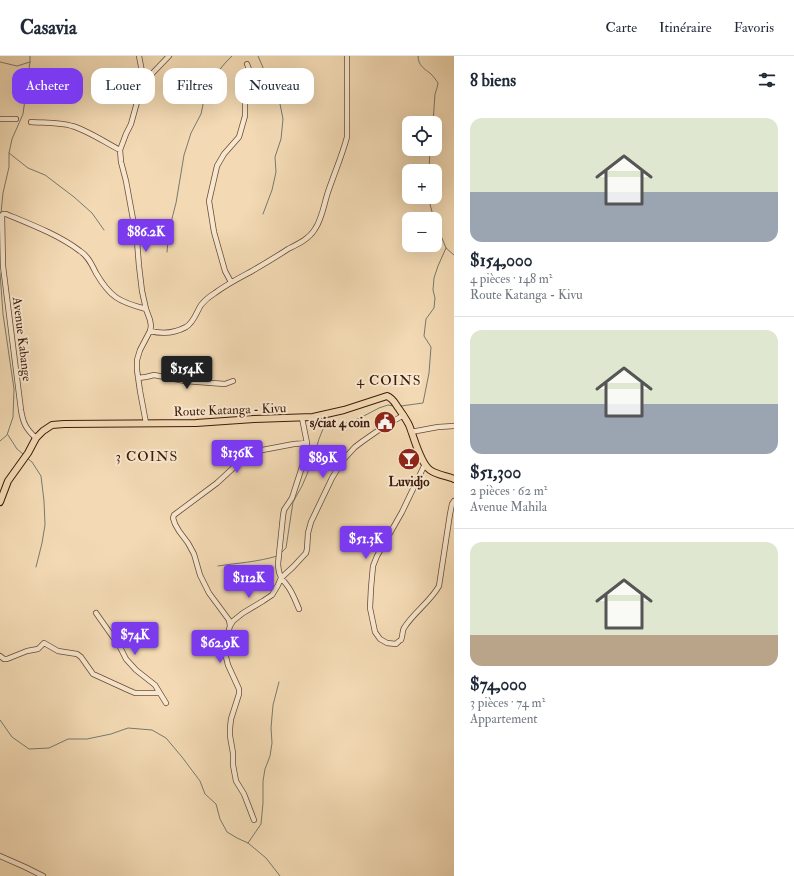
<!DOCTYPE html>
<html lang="fr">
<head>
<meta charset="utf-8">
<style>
	:root { --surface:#fff; --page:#f2f2f3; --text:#1f2937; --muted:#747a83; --line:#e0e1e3; --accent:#7c3aed }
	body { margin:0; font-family:"IM FELL Double Pica",serif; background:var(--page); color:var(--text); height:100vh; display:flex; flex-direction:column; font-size:15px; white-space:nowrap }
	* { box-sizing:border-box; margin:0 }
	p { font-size:13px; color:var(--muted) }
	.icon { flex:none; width:22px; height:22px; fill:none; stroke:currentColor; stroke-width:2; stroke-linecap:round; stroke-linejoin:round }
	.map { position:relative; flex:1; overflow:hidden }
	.panel { display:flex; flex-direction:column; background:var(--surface); width:340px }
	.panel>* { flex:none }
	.top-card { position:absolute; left:12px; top:12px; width:380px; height:36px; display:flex; gap:8px }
	.tools { position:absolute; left:402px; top:60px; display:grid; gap:8px }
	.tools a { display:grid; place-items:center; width:40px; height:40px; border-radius:8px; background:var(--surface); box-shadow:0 4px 16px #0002; font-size:20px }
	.price { position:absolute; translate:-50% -34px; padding:0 9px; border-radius:4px; background:var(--accent); color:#fff; font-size:13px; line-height:26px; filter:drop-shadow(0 1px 2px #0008) }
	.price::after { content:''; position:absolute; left:50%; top:24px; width:12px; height:9px; margin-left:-6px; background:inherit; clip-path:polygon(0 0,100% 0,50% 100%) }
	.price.on { background:#222; color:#fff }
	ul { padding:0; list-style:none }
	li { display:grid; align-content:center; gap:8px; height:212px; padding:0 16px }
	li+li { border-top:1px solid var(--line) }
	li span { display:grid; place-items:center; height:124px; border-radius:12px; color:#555 }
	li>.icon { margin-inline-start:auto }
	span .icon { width:72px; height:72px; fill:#fffc; stroke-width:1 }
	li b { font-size:17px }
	h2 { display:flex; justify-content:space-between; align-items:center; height:48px; padding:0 16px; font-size:17px }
	.tag { padding:0 14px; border-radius:12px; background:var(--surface); box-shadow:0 4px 16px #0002; font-size:14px; line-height:36px }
	.tag.on { background:var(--accent); color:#fff }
	header { display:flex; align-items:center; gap:24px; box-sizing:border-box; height:56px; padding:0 20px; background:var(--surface); border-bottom:1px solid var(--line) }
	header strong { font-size:19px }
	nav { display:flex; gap:22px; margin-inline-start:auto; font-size:14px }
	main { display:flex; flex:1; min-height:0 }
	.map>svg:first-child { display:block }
</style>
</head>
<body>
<header>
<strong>Casavia</strong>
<nav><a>Carte</a><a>Itinéraire</a><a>Favoris</a></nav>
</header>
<main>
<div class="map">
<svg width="454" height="820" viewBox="0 0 454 820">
	<rect width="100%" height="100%" fill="#f3dab4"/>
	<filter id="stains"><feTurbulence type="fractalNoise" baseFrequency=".005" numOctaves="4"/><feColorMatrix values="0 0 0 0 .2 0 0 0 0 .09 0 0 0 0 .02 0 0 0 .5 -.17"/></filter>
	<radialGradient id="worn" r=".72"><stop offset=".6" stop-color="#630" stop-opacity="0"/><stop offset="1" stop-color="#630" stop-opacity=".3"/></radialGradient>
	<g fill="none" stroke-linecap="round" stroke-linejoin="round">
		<path stroke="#767a70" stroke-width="1" d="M258,0l7,16 9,11 5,16 4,20 -2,20 -6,18 1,15 -4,18 -9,24
			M418,0c0,10 7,13 13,18 3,3 5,6 7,9l-1,5 -2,6 -2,29
			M0,6l17,4 13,-4
			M9,97l19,15 17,7 29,22 18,16 12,17
			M429,115l1,-22
			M428,141l6,22
			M1,157l2,-20 6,-26v-14l3,-14 11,-25 7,-52v-6
			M435,165l11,27 8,7
			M167,196l2,-22 7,-27 8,-48 7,-22 10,-19 4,-19 6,-15 15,-18 6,-6
			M0,217l3,41 11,75 -1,28 -6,18 -7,6
			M401,350l22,-3 6,-30 2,-26 -7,-11 2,-17 8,-11 1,-10 -2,-8 1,-12 4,-12 8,-18
			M8,379l9,14 6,5
			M27,402l5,4 9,14 3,25 1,24 -3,18 -6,24
			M281,497l5,-5 7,-46 9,-16 9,-21 8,-26 4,-10 7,-3 11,-1 19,-7 19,-10 9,-3 6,1
			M218,510c19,-3 40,-4 59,-10
			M0,664l12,17 17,12 20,-1 19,-9h19l24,-5 17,-6 24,2 14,8 16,19 18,24 5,13 11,10 4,15 7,13 10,6 11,5 18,15 14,18
			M248,787l13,-19 2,-21v-22l2,-12 5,-13 2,-13 -1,-15 2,-23 6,-23"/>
		<g stroke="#6a4a36" stroke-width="6">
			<path id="minor" d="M139,0l5,26
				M0,63h16
				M31,66c13,1 28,0 41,4 15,4 34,17 48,24
				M231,226l-6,-11 -11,-39 -5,-31 8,-35 7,-12 15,-17 6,-21v-16l-3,-13 12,-5 -7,-18
				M150,275c12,3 25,2 36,-4 8,-5 10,-14 15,-22 4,-5 9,-9 14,-12 12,-9 24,-15 37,-22 12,-7 24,-14 36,-22 10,-5 21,-10 27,-20 7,-10 9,-25 13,-37 6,-18 14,-36 19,-55v-81
				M138,322l8,-1 8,-2 31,6 40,3 8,-3
				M146,367l-6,-32 -3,-21v-10l3,-10 10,-19 1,-5 -1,-6 -4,-11 -4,-18 -3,-25 -2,-25 -11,-60 -5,-19 -1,-12 6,-16 5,-10 8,-29 5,-13 25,-26
				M411,376l27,-5 16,-1
				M36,382c-10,-9 -13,-15 -15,-28l-18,-144 -1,-51 1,-1h3c24,10 53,21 74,37 8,5 12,14 16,22 14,24 23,29 50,36
				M425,408l-23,48 -25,44 -4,10 -2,22 -1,20 5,24 5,7 7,4 9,1c0,0 4,-4 5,-4 2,-4 1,-9 3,-12 10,-16 26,-26 35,-42l11,-72 2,-10 2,-3
				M299,553c-3,-7 -6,-15 -10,-21 -7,-10 -10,-10 -11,-24l5,-48 1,-6 8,-12 10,-31 5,-17v-7l-5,-25
				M96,557l24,34 6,12 10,11 19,15 11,18
				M230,570l3,-5 10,-8 20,-12 9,-6 6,-10 3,-7 12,-11 13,-14 1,-4 1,-16 3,-11 21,-44 11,-18 12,-13 8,-6 23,-16 18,-10
				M0,600l4,3h3l20,-8 11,-2 6,-6 14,8 19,3 4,3 12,17 35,16 7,3h24
				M254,764l-10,-26 -8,-13 -3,-16v-12l-3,-17v-8l1,-9 8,-25v-5l-11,-24 -2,-8v-17l4,-14 -1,-6 -20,-27 -9,-18 -6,-21 -6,-11 -9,-12 -4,-7 -2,-6 1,-3 43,-32 28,-26 12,-6 37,-7 13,-1
				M0,800l25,11 18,9"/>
		</g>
		<g stroke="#3d1a0c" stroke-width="8">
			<path id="highway" d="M0,446l8,-21 20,-28 8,-15 7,-7 9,-6 12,-1 132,-1 58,-4 59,-2 31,-7 43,-14c7,3 8,8 12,13 4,6 7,10 10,16 5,12 11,38 21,45 7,5 17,6 24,9"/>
		</g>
		<use href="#minor" stroke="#f7e7ce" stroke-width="4.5"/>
		<use href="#highway" stroke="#f3dab4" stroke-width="6"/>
	</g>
	<defs>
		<g id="civic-disc" transform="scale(1.15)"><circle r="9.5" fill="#8f2418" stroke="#f7e7ce"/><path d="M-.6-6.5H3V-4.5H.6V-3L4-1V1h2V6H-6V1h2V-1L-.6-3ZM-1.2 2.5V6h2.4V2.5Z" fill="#fff"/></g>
		<g id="bar-disc" transform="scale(1.15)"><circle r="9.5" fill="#8f2418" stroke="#f7e7ce"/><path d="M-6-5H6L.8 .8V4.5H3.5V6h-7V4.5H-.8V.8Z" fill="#fff"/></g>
	</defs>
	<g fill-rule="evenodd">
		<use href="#civic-disc" x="385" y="366"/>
		<use href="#bar-disc" x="409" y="403"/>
	</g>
	<g text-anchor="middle" stroke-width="4" stroke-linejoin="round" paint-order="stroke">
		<g font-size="13" fill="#3d1a0c" stroke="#f7e7ce">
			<text transform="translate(23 283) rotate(83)" y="5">Avenue Kabange</text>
			<text transform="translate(230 353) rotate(-2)" y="5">Route Katanga - Kivu</text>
		</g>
		<g font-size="13" font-weight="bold" fill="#3d1a0c" stroke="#f7e7ce" text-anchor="end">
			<text x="370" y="371">s/ciat 4 coin</text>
			<text x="409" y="430" text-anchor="middle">Luvidjo</text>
		</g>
		<g font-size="14" letter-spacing="1" fill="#3d1a0c" stroke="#f7e7ce">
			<text x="389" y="329">4 COINS</text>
			<text x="147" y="405">3 COINS</text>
		</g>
	</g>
	<rect width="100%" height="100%" filter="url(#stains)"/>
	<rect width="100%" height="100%" fill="url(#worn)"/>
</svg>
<div class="tools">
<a><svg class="icon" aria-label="locate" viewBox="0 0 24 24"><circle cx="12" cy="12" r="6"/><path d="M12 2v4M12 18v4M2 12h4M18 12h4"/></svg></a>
<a>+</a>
<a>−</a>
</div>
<b class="price" style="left:146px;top:197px">$86.2K</b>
<b class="price on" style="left:187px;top:334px">$154K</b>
<b class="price" style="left:237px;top:418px">$136K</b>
<b class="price" style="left:323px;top:423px">$89K</b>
<b class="price" style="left:366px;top:504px">$51.3K</b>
<b class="price" style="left:249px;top:543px">$112K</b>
<b class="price" style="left:135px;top:600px">$74K</b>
<b class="price" style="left:220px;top:608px">$62.9K</b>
<div class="top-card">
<a class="tag on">Acheter</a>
<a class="tag">Louer</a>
<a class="tag">Filtres</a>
<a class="tag">Nouveau</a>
</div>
</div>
<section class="panel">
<h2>8 biens<svg class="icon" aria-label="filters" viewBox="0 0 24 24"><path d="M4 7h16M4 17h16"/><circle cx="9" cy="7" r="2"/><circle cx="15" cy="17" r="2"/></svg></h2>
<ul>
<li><span style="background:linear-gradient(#dfe7d0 60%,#9aa5b1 0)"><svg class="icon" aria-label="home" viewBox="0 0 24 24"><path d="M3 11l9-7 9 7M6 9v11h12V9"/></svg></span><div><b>$154,000</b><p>4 pièces · 148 m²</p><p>Route Katanga - Kivu</p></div></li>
<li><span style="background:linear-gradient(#dfe7d0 60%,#9aa5b1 0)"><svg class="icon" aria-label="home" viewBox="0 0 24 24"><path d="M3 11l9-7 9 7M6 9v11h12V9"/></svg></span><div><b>$51,300</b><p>2 pièces · 62 m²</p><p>Avenue Mahila</p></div></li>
<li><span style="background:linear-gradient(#dfe7d0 75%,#b9a48a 0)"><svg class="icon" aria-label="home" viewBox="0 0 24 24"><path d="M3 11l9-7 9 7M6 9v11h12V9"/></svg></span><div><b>$74,000</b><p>3 pièces · 74 m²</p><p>Appartement</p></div></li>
</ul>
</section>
</main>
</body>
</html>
